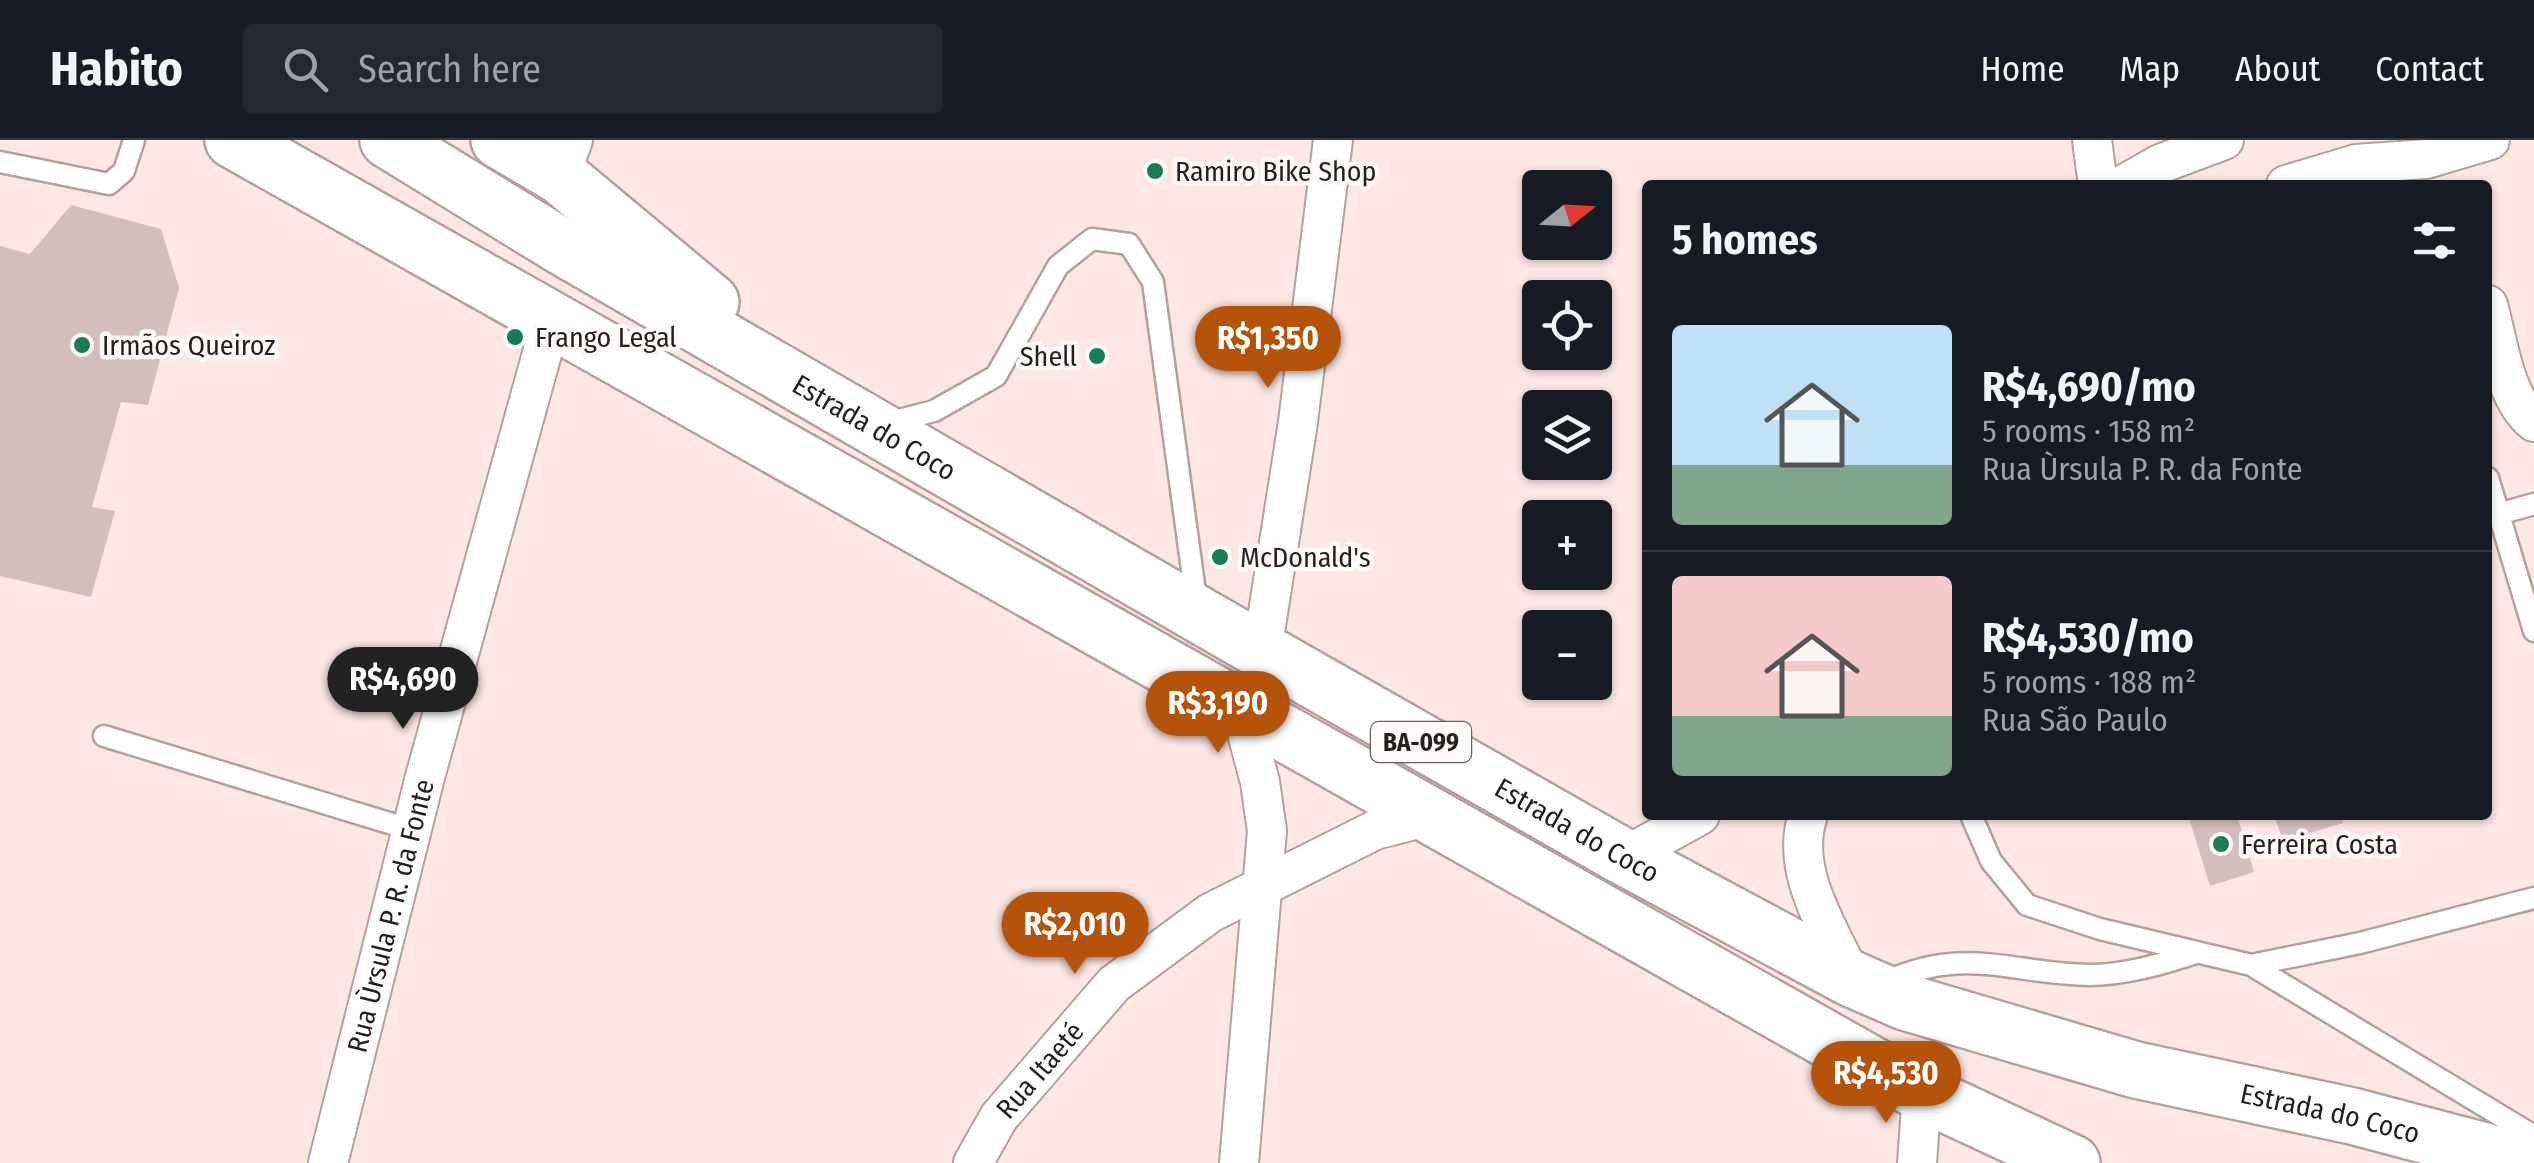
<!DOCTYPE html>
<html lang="en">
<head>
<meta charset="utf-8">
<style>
	:root { --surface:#171b24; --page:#242831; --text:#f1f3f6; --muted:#9ea1a6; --line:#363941; --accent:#b45309 }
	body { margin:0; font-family:"Fira Sans Condensed",sans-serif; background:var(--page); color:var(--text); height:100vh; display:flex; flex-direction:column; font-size:38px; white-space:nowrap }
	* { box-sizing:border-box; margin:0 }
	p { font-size:32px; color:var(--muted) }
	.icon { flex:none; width:55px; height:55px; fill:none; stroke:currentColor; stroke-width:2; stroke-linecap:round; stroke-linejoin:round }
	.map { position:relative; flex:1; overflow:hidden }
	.drawer { position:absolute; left:1642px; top:40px; width:850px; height:640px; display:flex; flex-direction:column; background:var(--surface); border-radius:10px; box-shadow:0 2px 8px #0004 }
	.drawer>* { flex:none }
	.needle { width:65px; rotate:72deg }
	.controls { position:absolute; left:1522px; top:30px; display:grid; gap:20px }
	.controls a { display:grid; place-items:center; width:90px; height:90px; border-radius:10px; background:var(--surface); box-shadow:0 2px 8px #0004; font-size:50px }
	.price { position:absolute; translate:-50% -85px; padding:0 22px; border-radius:35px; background:var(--accent); color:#fff; font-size:32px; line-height:65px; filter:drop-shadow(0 2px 5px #0008) }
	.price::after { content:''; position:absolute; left:50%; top:60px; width:30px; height:22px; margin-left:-15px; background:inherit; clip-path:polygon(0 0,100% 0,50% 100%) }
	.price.active { background:#222; color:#fff }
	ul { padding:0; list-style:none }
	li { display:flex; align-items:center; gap:30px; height:250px; padding:0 30px }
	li+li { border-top:2px solid var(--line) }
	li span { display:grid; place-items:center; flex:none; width:280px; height:200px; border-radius:10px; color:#555 }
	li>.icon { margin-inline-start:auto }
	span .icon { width:120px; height:120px; fill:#fffc; stroke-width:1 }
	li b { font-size:42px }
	h2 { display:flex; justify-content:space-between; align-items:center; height:120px; padding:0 30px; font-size:42px }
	header { display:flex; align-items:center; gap:60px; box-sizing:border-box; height:140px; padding:0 50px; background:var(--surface); border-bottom:2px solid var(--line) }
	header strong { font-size:48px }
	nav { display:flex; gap:55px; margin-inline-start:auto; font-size:35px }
	.search { width:700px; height:90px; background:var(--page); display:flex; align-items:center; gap:25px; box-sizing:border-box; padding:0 35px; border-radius:10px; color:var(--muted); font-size:38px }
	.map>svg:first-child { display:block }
</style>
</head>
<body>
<header>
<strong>Habito</strong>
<div class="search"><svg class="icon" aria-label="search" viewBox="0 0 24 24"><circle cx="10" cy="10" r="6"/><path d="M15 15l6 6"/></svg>Search here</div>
<nav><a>Home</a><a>Map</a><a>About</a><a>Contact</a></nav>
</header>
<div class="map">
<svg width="2534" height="1023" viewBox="0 0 2534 1023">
	<rect width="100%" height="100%" fill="#fce7e4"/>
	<path fill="#d2bebb" d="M71,65l90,24 18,59 -31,117 -27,-3 -29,105 23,4 -24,86 -91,-21v-330l30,8z
		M2188,675h49l17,57 -44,14z
		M2274,675h66l3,8 -60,18z"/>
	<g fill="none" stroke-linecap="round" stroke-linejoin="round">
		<g stroke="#b4a19e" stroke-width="25">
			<path id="lane" d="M0,22l109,22 15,-13 10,-31
				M887,283l47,-12 62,-35 62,-110 34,-27 37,5 24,38 44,325
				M2488,338l46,153
				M2502,373l32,-9
				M104,596l308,94
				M1971,675l20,46 36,44 73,24 151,36 109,-22 174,-45
				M2251,825l283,171
				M1883,843c81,-38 124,-10 206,-8 36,0 73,-11 107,-22"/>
		</g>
		<g stroke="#b4a19e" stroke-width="42">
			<g id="street">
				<path d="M2092,0l6,45"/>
				<path d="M560,36l13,-36"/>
				<path d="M2123,45l37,-21 64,-24"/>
				<path d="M2286,45l70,-21 70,-5 64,-19"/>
				<path d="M2488,165c10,35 16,93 46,117"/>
				<path d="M1262,511l36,-229 35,-282"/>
				<path d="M1808,675c-19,56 21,113 44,164"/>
				<path d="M1624,717l76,-42"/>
				<path id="s1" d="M328,1023l97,-386 126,-456"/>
				<path id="s2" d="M973,1023l26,-46 115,-133 96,-71 165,-83 55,-14"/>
				<path d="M1239,1023l28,-332 -7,-49 -19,-71"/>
				<path d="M1917,1023l5,-70"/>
			</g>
		</g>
		<g stroke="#b4a19e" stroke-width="60">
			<g id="highway">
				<path d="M233,0l1689,953 150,70"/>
				<path id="s3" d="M388,0l176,108 698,403 362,206 228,122 53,23 231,68 216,46 178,47"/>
				<path d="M499,0l61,36 151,126"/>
			</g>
		</g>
		<use href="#lane" stroke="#fff" stroke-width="20"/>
		<use href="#street" stroke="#fff" stroke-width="38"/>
		<use href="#highway" stroke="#fff" stroke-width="55"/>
	</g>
	<g fill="#177c55" stroke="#fdf9f8" stroke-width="4">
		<circle cx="1155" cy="31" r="10"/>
		<circle cx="515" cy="197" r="10"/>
		<circle cx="82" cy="205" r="10"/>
		<circle cx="1097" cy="216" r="10"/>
		<circle cx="1220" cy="417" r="10"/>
		<circle cx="2221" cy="704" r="10"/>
	</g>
	<g text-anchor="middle" stroke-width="9" stroke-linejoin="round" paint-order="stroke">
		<rect fill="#fdf9f8" stroke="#66605f" stroke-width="2.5" x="1371" y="582" width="100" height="40" rx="8"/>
		<g font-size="25" font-weight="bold" fill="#261f1e">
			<text x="1421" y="611">BA-099</text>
		</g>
		<g font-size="28" fill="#261f1e" stroke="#fdf9f8" text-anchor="start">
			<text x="1175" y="41">Ramiro Bike Shop</text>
			<text x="535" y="207">Frango Legal</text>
			<text x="102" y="215">Irmãos Queiroz</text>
			<text x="1077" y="226" text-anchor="end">Shell</text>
			<text x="1240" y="427">McDonald's</text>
			<text x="2241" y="714">Ferreira Costa</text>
		</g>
		<g font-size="28" fill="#261f1e" stroke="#fdf9f8">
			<text dy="10" stroke="none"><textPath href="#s3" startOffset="565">Estrada do Coco</textPath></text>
			<text dy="10" stroke="none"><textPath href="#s3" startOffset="1375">Estrada do Coco</textPath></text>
			<text dy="10" stroke="none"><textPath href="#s1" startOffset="255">Rua Ùrsula P. R. da Fonte</textPath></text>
			<text dy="10" stroke="none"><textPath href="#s2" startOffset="115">Rua Itaeté</textPath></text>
			<text dy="10" stroke="none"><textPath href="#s3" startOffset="2185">Estrada do Coco</textPath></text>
		</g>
	</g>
</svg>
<div class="controls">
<a><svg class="needle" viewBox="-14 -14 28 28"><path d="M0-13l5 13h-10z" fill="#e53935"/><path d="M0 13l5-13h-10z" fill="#9ea1a6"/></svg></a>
<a><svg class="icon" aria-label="locate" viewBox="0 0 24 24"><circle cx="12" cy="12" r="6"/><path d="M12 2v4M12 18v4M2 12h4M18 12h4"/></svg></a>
<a><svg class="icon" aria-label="layers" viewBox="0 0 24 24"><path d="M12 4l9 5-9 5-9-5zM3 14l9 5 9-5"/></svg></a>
<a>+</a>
<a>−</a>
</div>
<b class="price" style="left:1268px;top:251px">R$1,350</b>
<b class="price active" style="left:403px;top:592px">R$4,690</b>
<b class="price" style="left:1218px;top:616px">R$3,190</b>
<b class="price" style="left:1075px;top:837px">R$2,010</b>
<b class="price" style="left:1886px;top:986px">R$4,530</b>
<section class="drawer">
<h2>5 homes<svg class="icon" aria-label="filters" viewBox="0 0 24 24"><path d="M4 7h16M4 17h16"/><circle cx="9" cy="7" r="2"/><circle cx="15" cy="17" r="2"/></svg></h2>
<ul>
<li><span style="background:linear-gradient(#bfe0f5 70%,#7fa58c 0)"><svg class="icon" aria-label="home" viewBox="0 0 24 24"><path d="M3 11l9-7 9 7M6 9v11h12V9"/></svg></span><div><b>R$4,690/mo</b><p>5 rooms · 158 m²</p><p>Rua Ùrsula P. R. da Fonte</p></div></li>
<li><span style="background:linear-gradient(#f6c9c9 70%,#7fa58c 0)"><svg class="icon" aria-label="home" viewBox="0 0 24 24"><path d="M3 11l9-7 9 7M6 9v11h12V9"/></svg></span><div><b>R$4,530/mo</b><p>5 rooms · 188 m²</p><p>Rua São Paulo</p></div></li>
</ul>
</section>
</div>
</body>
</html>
